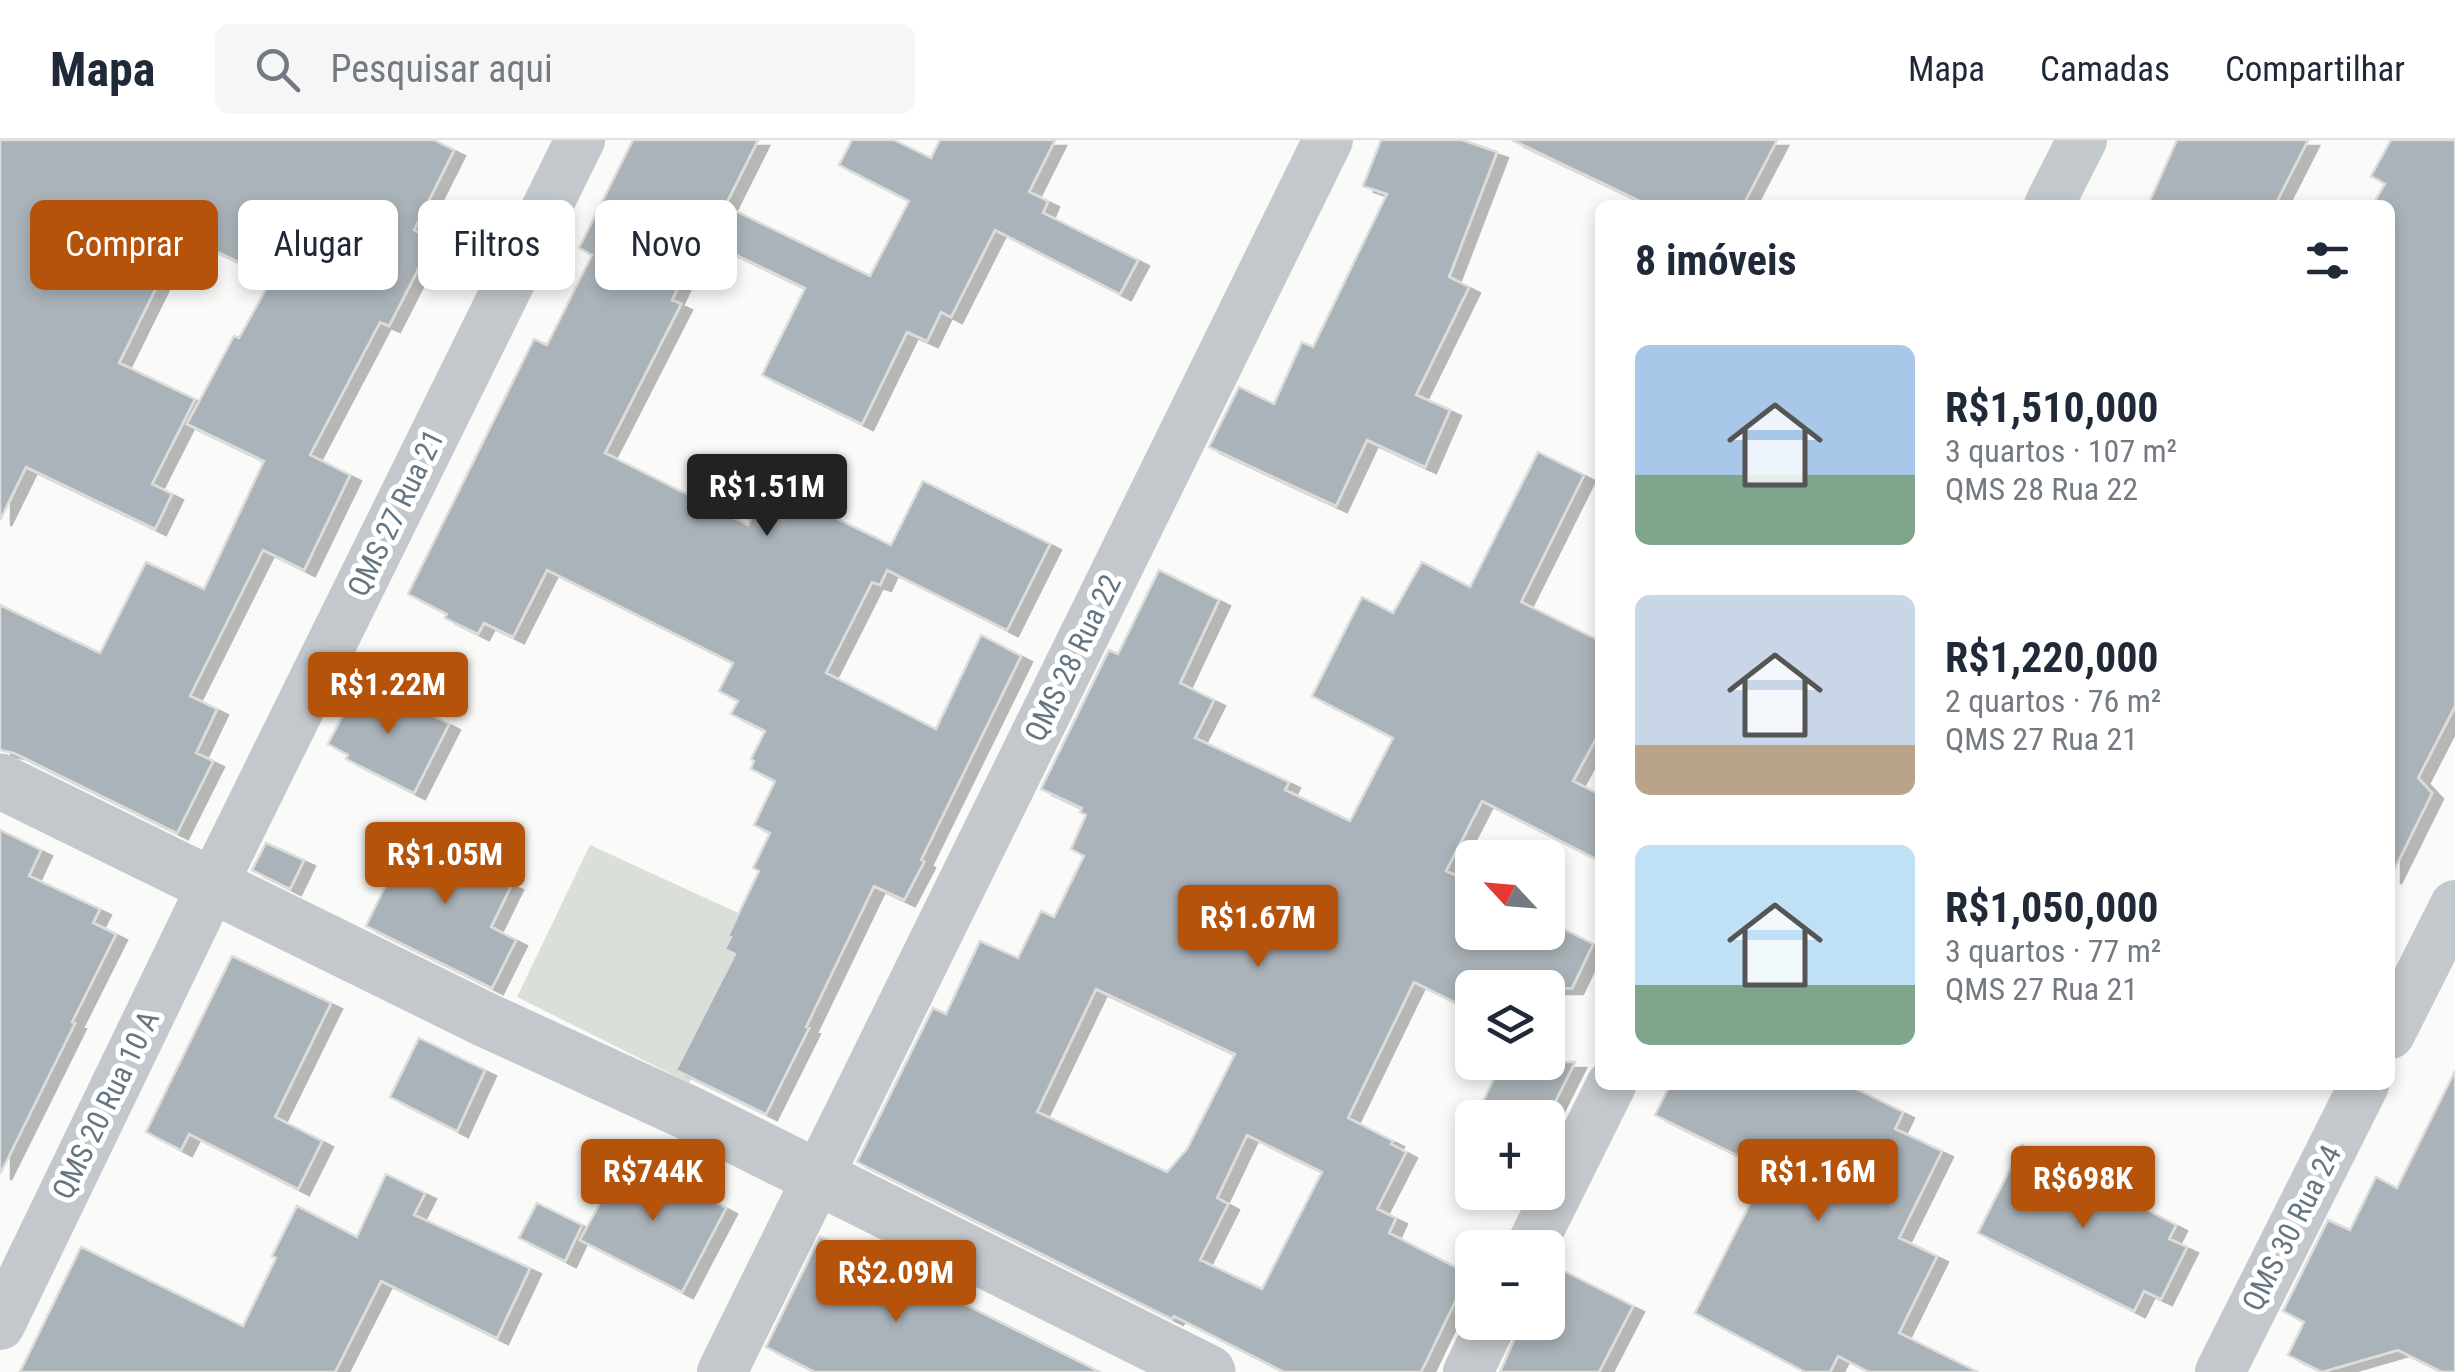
<!DOCTYPE html>
<html lang="pt">
<head>
<meta charset="utf-8">
<style>
	:root { --surface:#fff; --page:#f6f6f7; --text:#1f2937; --muted:#747a83; --line:#e0e1e3; --accent:#b45309 }
	body { margin:0; font-family:"Roboto Condensed",sans-serif; background:var(--page); color:var(--text); height:100vh; display:flex; flex-direction:column; font-size:38px; white-space:nowrap }
	* { box-sizing:border-box; margin:0 }
	p { font-size:32px; color:var(--muted) }
	.icon { flex:none; width:55px; height:55px; fill:none; stroke:currentColor; stroke-width:2; stroke-linecap:round; stroke-linejoin:round }
	.map { position:relative; flex:1; overflow:hidden }
	.side { position:absolute; left:1595px; top:60px; width:800px; height:890px; display:flex; flex-direction:column; background:var(--surface); border-radius:15px; box-shadow:0 5px 15px #0003 }
	.side>* { flex:none }
	.banner { position:absolute; left:30px; top:60px; width:950px; height:90px; display:flex; gap:20px }
	.needle { width:65px; rotate:296deg }
	.fabs { position:absolute; left:1455px; top:700px; display:grid; gap:20px }
	.fabs a { display:grid; place-items:center; width:110px; height:110px; border-radius:15px; background:var(--surface); box-shadow:0 5px 15px #0003; font-size:50px }
	.price { position:absolute; translate:-50% -85px; padding:0 22px; border-radius:10px; background:var(--accent); color:#fff; font-size:32px; line-height:65px; filter:drop-shadow(0 2px 5px #0008) }
	.price::after { content:''; position:absolute; left:50%; top:60px; width:30px; height:22px; margin-left:-15px; background:inherit; clip-path:polygon(0 0,100% 0,50% 100%) }
	.price.on { background:#222; color:#fff }
	ul { padding:0; list-style:none }
	li { display:flex; align-items:center; gap:30px; height:250px; padding:0 40px }
	li span { display:grid; place-items:center; flex:none; width:280px; height:200px; border-radius:15px; color:#555 }
	li>.icon { margin-inline-start:auto }
	span .icon { width:120px; height:120px; fill:#fffc; stroke-width:1 }
	li b { font-size:42px }
	h2 { display:flex; justify-content:space-between; align-items:center; height:120px; padding:0 40px; font-size:42px }
	.chip { padding:0 35px; border-radius:15px; background:var(--surface); box-shadow:0 5px 15px #0003; font-size:35px; line-height:90px }
	.chip.on { background:var(--accent); color:#fff }
	header { display:flex; align-items:center; gap:60px; box-sizing:border-box; height:140px; padding:0 50px; background:var(--surface); border-bottom:2px solid var(--line) }
	header strong { font-size:48px }
	nav { display:flex; gap:55px; margin-inline-start:auto; font-size:35px }
	.search { width:700px; height:90px; background:var(--page); display:flex; align-items:center; gap:25px; box-sizing:border-box; padding:0 35px; border-radius:15px; color:var(--muted); font-size:38px }
	.map>svg:first-child { display:block }
</style>
</head>
<body>
<header>
<strong>Mapa</strong>
<div class="search"><svg class="icon" aria-label="search" viewBox="0 0 24 24"><circle cx="10" cy="10" r="6"/><path d="M15 15l6 6"/></svg>Pesquisar aqui</div>
<nav><a>Mapa</a><a>Camadas</a><a>Compartilhar</a></nav>
</header>
<div class="map">
<svg width="2455" height="1232" viewBox="0 0 2455 1232">
	<defs>
		<filter id="shadow"><feDropShadow dx="11" dy="6" stdDeviation="0" flood-color="#0004"/></filter>
	</defs>
	<rect width="100%" height="100%" fill="#fafaf8"/>
	<path fill="#dadfd7" d="M590,705l177,81 -78,157 -172,-86z"/>
	<path fill="#aab3b9" stroke="#dcdcda" stroke-width="2.5" fill-rule="evenodd" filter="url(#shadow)" d="M0,0h434l20,10 -40,80 19,10 -44,86 -9,-4 -70,133 40,20 -46,95 -41,-20 -73,146 27,13 -21,44 17,8 -36,72 -163,-80 -14,-3v-145l100,48 46,-91 58,27 60,-128 -77,-37 47,-88 5,2 33,-60 -90,-43 -63,128 76,36 -43,85 20,10 -17,35 -129,-62 -26,53z
		M633,0h125l-33,66 145,70 39,-75 -70,-36 13,-25h42l37,18 9,-18h115l-26,52 19,9 -5,12 95,47 -18,34 -125,-64 -44,87 -10,-5 -14,29 -20,-9 -45,92 -100,-49 43,-87 -104,-50 -29,62 9,4 -76,149 143,72 20,-40 123,60 32,-64 127,63 -43,86 -120,-60 -7,15 -8,-3 -46,91 110,56 45,-94 40,21 -100,204 3,2 -20,38 -30,-14 -68,141 3,1 -43,86 -90,-44 59,-116 -10,-5 6,-12 -3,-1 31,-65 -6,-3 17,-35 -16,-8 21,-44 -24,-12 3,-8 -3,-2 14,-28 -34,-17 7,-13 -19,-10 14,-28 -186,-93 -34,67 -29,-14 -6,11 -33,-16 2,-4 -39,-20 126,-255 13,6 45,-90 -13,-7z
		M1381,0h81l35,12 -48,125 20,10 -53,108 34,15 -25,57 -58,-27 -31,66 -127,-59 30,-60 35,17 28,-62 11,5 74,-153 -24,-8z
		M1512,0h265l-34,65h-95z
		M2177,0h131l-33,65h-127z
		M2391,0h64v566l-37,72 14,15 -42,85v-673h-6l-9,-4 10,-17 -14,-8z
		M1538,312l46,23 -63,127 79,39v90l-27,50 27,14v66l-118,-60 -36,70 26,12v49h76v-11l45,23 -21,44h-100v23l-58,-29 -66,136 45,23 -2,3 15,8 -29,57 19,9 -7,15 74,38 -2,3 6,3 -46,95h-137l-110,-56 -2,3 -315,-157 76,-154 13,6 34,-73 38,17 23,-47 13,6 30,-61 -13,-7 15,-34 -6,-3 2,-4 -41,-19 68,-139 9,4 41,-84 60,30 -39,83 34,17 -19,38 94,44 -4,8 65,31 43,-83 -81,-42 50,-99 31,16 29,-51 48,25zM1096,849l139,65 -48,95 -20,23 -130,-60zM1247,995l75,37 -60,117 -62,-29 28,-56 -11,-6z
		M359,544l20,9 2,-3 68,34 -35,69 -68,-34 2,-4 -20,-11z
		M415,685l75,37 -5,10 27,12 -21,43 25,13 -24,48 -126,-62z
		M0,690l41,20 -12,26 71,33 -7,14 23,11 -44,88 3,1 -75,151z
		M266,703l38,17 -14,29 -38,-19z
		M232,816l99,47 -56,114 47,24 -24,48 -109,-55 -8,16 -35,-18z
		M419,898l66,32 -28,61 -67,-34z
		M1502,922h73l-28,56h-72z
		M2455,931v301h-13l-44,-22 -76,22 -34,-17 16,-33 -21,-11 45,-91 22,10 26,-53 21,11z
		M1670,945h178l55,27 -8,17 47,22 -43,87 38,18 -38,77 79,39h-109l-31,-16 -8,16h-25l-110,-59 72,-143 -112,-55z
		M2022,1005l154,80 -7,14 18,8 -26,52 -17,-8 -10,20 -156,-78z
		M626,1016l100,52 -44,84 -102,-52z
		M386,1034l39,19 -11,22 116,53 -33,70 -116,-57 -46,91h-315l61,-125 162,79 33,-68 -4,-2 25,-50 60,31z
		M537,1063l45,22 -17,36 -46,-23z
		M820,1097l142,66 138,69h-285l-49,-25z
		M1552,1125l81,41 -34,66h-99l22,-50h26v-52z"/>
	<g fill="none" stroke-linecap="round" stroke-linejoin="round">
		<path stroke="#c3c8cc" stroke-width="50" d="M2049,65l33,-65
			M2390,894l65,-129
			M1530,1108l81,-163
			M0,1185l212,-439 368,-746
			M722,1232l606,-1232
			M1468,1232l24,-50
			M2220,1232l144,-287"/>
		<path stroke="#c3c8cc" stroke-width="55" d="M0,641l486,239 207,95 515,257"/>
	</g>
	<g text-anchor="middle" stroke-width="10" stroke-linejoin="round" paint-order="stroke">
		<g font-size="30" fill="#657683" stroke="#fff">
			<text transform="translate(396 373) rotate(-64)" y="10">QMS 27 Rua 21</text>
			<text transform="translate(1073 518) rotate(-64)" y="10">QMS 28 Rua 22</text>
			<text transform="translate(106 965) rotate(-64)" y="10">QMS 20 Rua 10 A</text>
			<text transform="translate(2292 1088) rotate(-63)" y="10">QMS 30 Rua 24</text>
		</g>
	</g>
</svg>
<div class="fabs">
<a><svg class="needle" viewBox="-14 -14 28 28"><path d="M0-13l5 13h-10z" fill="#e53935"/><path d="M0 13l5-13h-10z" fill="#747a83"/></svg></a>
<a><svg class="icon" aria-label="layers" viewBox="0 0 24 24"><path d="M12 4l9 5-9 5-9-5zM3 14l9 5 9-5"/></svg></a>
<a>+</a>
<a>−</a>
</div>
<b class="price on" style="left:767px;top:399px">R$1.51M</b>
<b class="price" style="left:388px;top:597px">R$1.22M</b>
<b class="price" style="left:445px;top:767px">R$1.05M</b>
<b class="price" style="left:1258px;top:830px">R$1.67M</b>
<b class="price" style="left:653px;top:1084px">R$744K</b>
<b class="price" style="left:1818px;top:1084px">R$1.16M</b>
<b class="price" style="left:2083px;top:1091px">R$698K</b>
<b class="price" style="left:896px;top:1185px">R$2.09M</b>
<div class="banner">
<a class="chip on">Comprar</a>
<a class="chip">Alugar</a>
<a class="chip">Filtros</a>
<a class="chip">Novo</a>
</div>
<section class="side">
<h2>8 imóveis<svg class="icon" aria-label="filters" viewBox="0 0 24 24"><path d="M4 7h16M4 17h16"/><circle cx="9" cy="7" r="2"/><circle cx="15" cy="17" r="2"/></svg></h2>
<ul>
<li><span style="background:linear-gradient(#a9c7e8 65%,#7fa58c 0)"><svg class="icon" aria-label="home" viewBox="0 0 24 24"><path d="M3 11l9-7 9 7M6 9v11h12V9"/></svg></span><div><b>R$1,510,000</b><p>3 quartos · 107 m²</p><p>QMS 28 Rua 22</p></div></li>
<li><span style="background:linear-gradient(#c9d6e8 75%,#b9a48a 0)"><svg class="icon" aria-label="home" viewBox="0 0 24 24"><path d="M3 11l9-7 9 7M6 9v11h12V9"/></svg></span><div><b>R$1,220,000</b><p>2 quartos · 76 m²</p><p>QMS 27 Rua 21</p></div></li>
<li><span style="background:linear-gradient(#bfe0f5 70%,#7fa58c 0)"><svg class="icon" aria-label="home" viewBox="0 0 24 24"><path d="M3 11l9-7 9 7M6 9v11h12V9"/></svg></span><div><b>R$1,050,000</b><p>3 quartos · 77 m²</p><p>QMS 27 Rua 21</p></div></li>
</ul>
</section>
</div>
</body>
</html>
